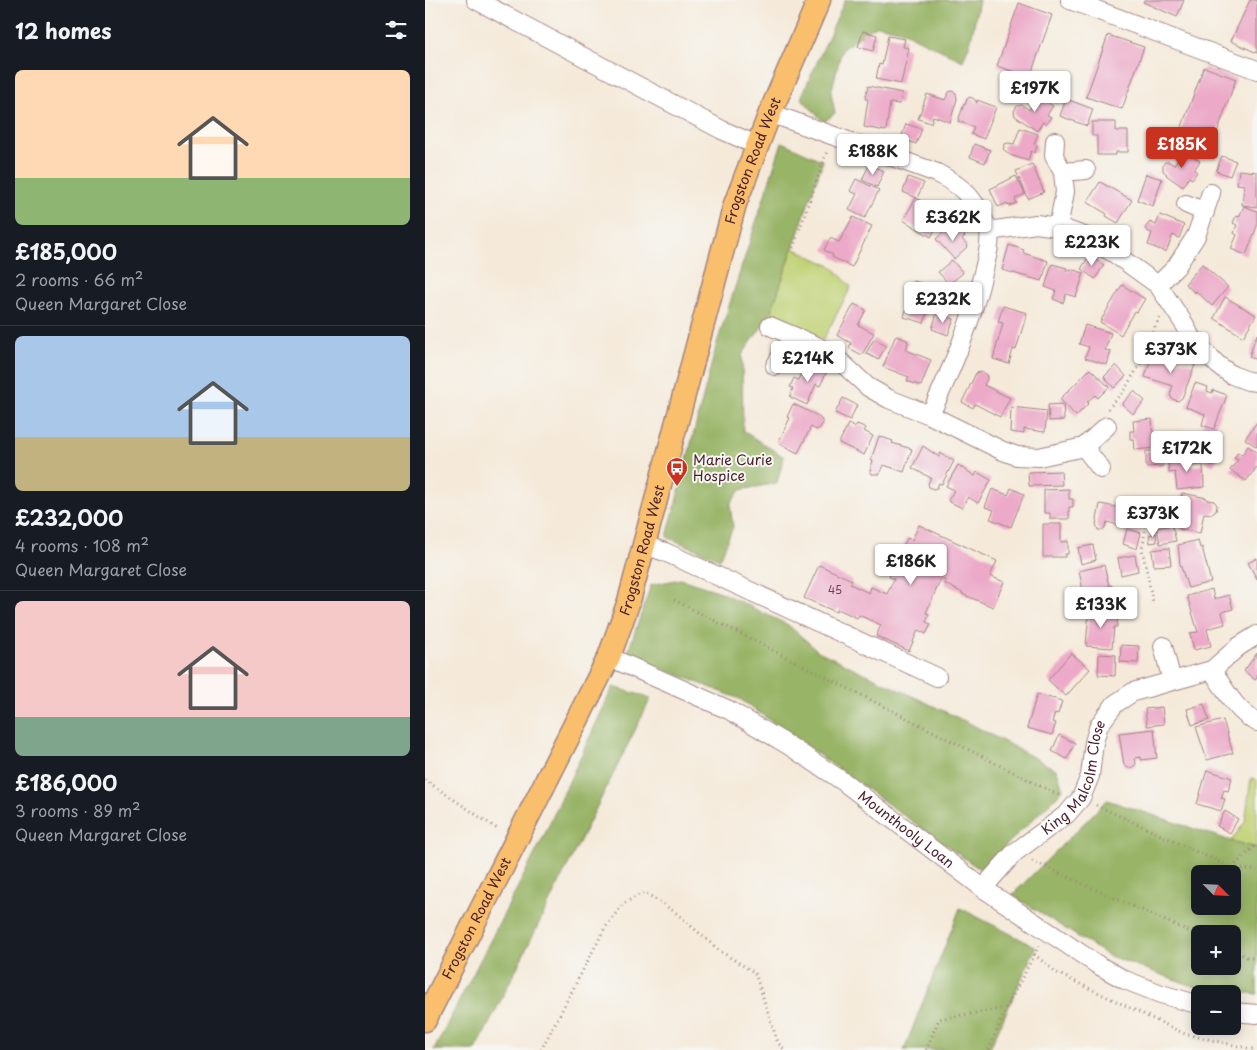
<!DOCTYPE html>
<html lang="en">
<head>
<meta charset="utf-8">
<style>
	:root { --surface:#171b24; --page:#242831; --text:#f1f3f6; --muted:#9ea1a6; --line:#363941; --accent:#c8321e }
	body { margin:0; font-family:"Playpen Sans",sans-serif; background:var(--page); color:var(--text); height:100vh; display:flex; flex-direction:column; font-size:19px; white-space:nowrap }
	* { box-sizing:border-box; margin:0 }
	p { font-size:16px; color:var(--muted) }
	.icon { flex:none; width:28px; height:28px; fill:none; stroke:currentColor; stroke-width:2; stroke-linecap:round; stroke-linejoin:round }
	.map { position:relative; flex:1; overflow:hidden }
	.drawer { display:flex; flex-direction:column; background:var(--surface); width:425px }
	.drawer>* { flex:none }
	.needle { width:32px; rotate:114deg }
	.fabs { position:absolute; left:766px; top:865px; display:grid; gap:10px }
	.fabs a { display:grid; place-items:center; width:50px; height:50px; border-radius:8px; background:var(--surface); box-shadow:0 2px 12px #0003; font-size:25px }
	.price { position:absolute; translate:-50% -42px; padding:0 11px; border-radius:5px; background:#fff; color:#222; font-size:16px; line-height:32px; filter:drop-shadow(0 1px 2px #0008) }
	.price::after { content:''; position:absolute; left:50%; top:30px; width:15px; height:11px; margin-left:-8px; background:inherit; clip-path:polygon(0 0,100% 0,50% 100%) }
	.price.selected { background:var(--accent); color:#fff }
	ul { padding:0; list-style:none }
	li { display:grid; align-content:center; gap:10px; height:265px; padding:0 15px }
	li+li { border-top:1px solid var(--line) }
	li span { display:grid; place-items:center; height:155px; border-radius:8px; color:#555 }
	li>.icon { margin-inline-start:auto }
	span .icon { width:90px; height:90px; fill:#fffc; stroke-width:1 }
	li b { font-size:21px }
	h2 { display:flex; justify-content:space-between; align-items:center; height:60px; padding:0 15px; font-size:21px }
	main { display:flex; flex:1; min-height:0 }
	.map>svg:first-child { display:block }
</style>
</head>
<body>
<main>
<section class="drawer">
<h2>12 homes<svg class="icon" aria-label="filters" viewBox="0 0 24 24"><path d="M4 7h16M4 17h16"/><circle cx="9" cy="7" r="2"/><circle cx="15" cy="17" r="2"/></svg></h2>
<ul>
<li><span style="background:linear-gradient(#ffd9b3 70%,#8fb573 0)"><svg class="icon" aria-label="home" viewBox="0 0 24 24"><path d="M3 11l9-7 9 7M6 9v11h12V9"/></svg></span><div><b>£185,000</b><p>2 rooms · 66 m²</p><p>Queen Margaret Close</p></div></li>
<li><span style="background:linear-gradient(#a9c7e8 65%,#c2b280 0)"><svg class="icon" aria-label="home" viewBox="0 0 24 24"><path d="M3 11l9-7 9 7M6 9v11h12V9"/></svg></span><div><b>£232,000</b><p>4 rooms · 108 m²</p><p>Queen Margaret Close</p></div></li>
<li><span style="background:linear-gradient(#f6c9c9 75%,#7fa58c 0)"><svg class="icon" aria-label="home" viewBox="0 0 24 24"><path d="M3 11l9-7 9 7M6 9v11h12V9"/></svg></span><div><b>£186,000</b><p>3 rooms · 89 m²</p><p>Queen Margaret Close</p></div></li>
</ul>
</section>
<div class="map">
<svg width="832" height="1050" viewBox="0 0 832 1050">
	<rect width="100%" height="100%" fill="#f6f6f2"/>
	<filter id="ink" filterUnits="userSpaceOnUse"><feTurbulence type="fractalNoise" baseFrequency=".02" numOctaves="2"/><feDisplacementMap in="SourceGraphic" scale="10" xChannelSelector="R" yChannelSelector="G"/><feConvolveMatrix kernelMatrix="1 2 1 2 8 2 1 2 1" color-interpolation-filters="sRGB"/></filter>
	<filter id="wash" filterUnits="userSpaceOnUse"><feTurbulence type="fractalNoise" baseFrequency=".0096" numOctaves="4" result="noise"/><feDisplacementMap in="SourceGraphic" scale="20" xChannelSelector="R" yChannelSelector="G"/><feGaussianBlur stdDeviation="1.12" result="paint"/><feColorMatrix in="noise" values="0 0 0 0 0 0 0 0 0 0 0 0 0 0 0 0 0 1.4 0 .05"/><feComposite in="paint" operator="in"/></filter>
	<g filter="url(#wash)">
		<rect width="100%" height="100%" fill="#f5eada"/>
		<path fill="#c0d275" stroke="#857850" d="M368,248l40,19 18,20 -28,53 -53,-25z
			M826,778l6,2v68l-26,-7 14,-19z"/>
		<path fill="#98b466" stroke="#716a48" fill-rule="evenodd" d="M420,0h134l-8,40 -8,21 -63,-31 -23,-5 -35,24 -11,44 4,20 -11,9 -23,-24z
			M357,142l41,19 -53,154 -28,40 1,76 41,26 -7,26 -37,7 -10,15 3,22 -13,32 -53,-22 50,-194z
			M255,579l38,12 70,34 30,26 151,72 88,47 6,20 -82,80 -241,-171 -113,-44 24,-70z
			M188,687l38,11 -175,352h-42l108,-210z
			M682,800l124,41 26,7v146l-53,-4 -97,-35 -95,-60zM775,874h33v32h-33zM775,934h33v32h-33z
			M535,908l76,39 -47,103h-85z"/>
		<g id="blocks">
			<path fill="#eca9c8" d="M719,0h40l-7,17 -34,-15z
				M825,0h7v53l-26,-12z
				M594,3l33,12 -22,62 -33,-11z
				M438,31l14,4 -4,16 -15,-4z
				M683,35l36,12 -22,62 -36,-12z
				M463,36l17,3 -2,8 6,1 -8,36 -25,-5 3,-15 3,1z
				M779,67l32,12 -22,62 -33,-12z
				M443,86l34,7 -2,11 -10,-1 -4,28 -22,-4 4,-28h-3z
				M527,91l4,2 1,6 -7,23 -17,-6 -2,7 -13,-4 9,-25 18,6 4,-8z
				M613,96l15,10 -6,9 4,2 -5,7 -3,-2 -6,9 -22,-15 -1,-5 3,-5 5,-1 7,5z
				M545,97l4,2 3,4v-3l19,7 -12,32 -13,-5 3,-7 -16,-6 6,-17 1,1 2,-6z
				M641,99l27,10 -6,17 -27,-10z
				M667,122h24v9h12v21h-12v3h-19v-19h-5z
				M481,124l16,5 -6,15 -15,-6z
				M595,128l18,6 -4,10 3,1 -2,8 -4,-2 -3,10 -18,-6 -7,-6 2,-5 3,-1 6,1z
				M549,144l16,6 -5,13 -15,-6z
				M759,150l16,11 -6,9 3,2 -2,3 -3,4 -3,-2 -6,10 -17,-12 1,-1 -4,-3v-6l2,-3h4l5,3z
				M797,156l14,5 -6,15 -14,-5z
				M607,164l12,28 -16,7 -12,-28z
				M444,165l15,6 -7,16 -15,-7z
				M814,170l18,2v35l-15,-2 2,-20 -7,-1z
				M721,174l16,5 -9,27 -16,-6z
				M591,176l9,18 -10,5 2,4 -8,3 -2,-3 -9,4 -8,-18z
				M483,177l16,6 -7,15 -14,-6z
				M431,179l23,11 -14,28 -16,-8 8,-16 -7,-3z
				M675,182l32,18 -14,23 -12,-7 1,-2 -20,-12z
				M491,198l13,8 -3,6 15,8 -10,17 -28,-17z
				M819,206l13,5v15l-11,29 -15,-6 6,-14 -3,-2 3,-8 -4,-2 3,-7 3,1z
				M735,215l24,10 -5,13 -6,-3 -7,17 -18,-7 4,-12 -5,-2 -2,-3 5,-6 6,3z
				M428,217l19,9 -20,41 -20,-10 1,-2 -9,-5 6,-12 9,4z
				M526,226l5,6 2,-3 7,7 -3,3 6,7 -14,13 -18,-20z
				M584,245l15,5 -1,3 25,8 -6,20 -40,-11z
				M664,256l15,9 -9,14 -14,-10z
				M527,260l11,13 -14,11 -11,-12z
				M627,264l15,4 -1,3 3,1 1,-3 14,4 -8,24 -10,-3 -3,9 -10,-4 3,-8 -11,-4z
				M777,264l26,23 -16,19 -16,-15 -1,2 -10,-9z
				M489,281l25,8 -4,14 -5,-1 -6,21 -20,-6z
				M697,285l23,14 -8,13 -3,-1 -13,24 -21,-13z
				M800,297l31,18 -13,22 -29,-19z
				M429,304l12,6 -8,15 16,8 -12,22 -13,-7 2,-5 -14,-8z
				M578,306l24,7 -11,37 -3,-1 -4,15 -16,-5 10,-36 -5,-1z
				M512,313l17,6 -6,16 -16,-6z
				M660,325l26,8 -6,17 6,1 -4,14 -22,-7 4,-11 -10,-3z
				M832,334v26l-8,-3z
				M472,336l10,4 1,3 -2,7 25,10 -10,26 -14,-5 2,-4 -26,-10 12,-30z
				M449,339l12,7 -8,14 -12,-7z
				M728,353l25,10 2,-3 15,5 -13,33 -4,3 -6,-2 -2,-5 3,-8 -28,-9z
				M388,362l15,7 -8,17 -4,-2 -9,21 -17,-8 3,-9 -3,-1 4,-9 4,2 4,-9 6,2z
				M691,365l10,11 -12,12 -10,-11z
				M665,369l19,18 -11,11 -3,-3 -8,7 2,1 -13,13 -16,-17z
				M555,372l6,2 1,5 -3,6 26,13 -10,19 -25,-13 -2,4 -11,-6 14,-29z
				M770,383l13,4 -1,4 5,2 1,-3 14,5 -13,34 -12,-4 3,-11 -19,-7z
				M709,391l11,10 -12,13 -11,-10z
				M418,398l14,7 -7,15 -15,-7z
				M368,404l23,11 5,4 2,4 -3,5 -4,2 -5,-3 -13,26 -20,-10 12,-25 -3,-1z
				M638,404l1,16 -15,1 -1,-16z
				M586,407l36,4 -2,21 -21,-3v5l-14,-2z
				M727,419l2,29 -19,2 -1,-11h-4v-8h4l-1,-10z
				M832,422v25l-12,-8z
				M423,424l7,3 2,-3 5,2 4,2 -2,3 9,5 -9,19 -25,-12z
				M454,436l14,5 -1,2 20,6 -8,23 -20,-7 -4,9h-8l-2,-3 3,-11h-2z
				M784,443l13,9 -9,14 -13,-9z
				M498,446l16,11 1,-4 14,8 -12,23 -3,-1 -2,5 -4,1 -4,-2 -1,-4 3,-5 -19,-10z
				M823,446l9,6v15l-11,14 -16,-11 8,-10 -4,-2 4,-6 4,3z
				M721,451h16l1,15 -17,1z
				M768,457v9l10,-1 1,22 -27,3 -2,-18 -6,1 -1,-14z
				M533,465l17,11 2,-4 14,8 -13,23 -10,-6 -6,11 -14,-7 6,-11 -8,-4z
				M636,471l1,14 -33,1 -1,-14z
				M586,488l13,6 -13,33 -21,-8 4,-9 -9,-3 7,-18 16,6z
				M644,489v10h4v8h-4v12h-19v-6h-6v-23z
				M757,493l25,5v2l7,1 3,4 -1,6 -4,3 -8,-1 -4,20 -21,-4 2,-9h-3z
				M693,500l13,3 -5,24 -19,-5 -3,8h-6l-2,-6 4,-20 16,3z
				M618,524h18v18l7,-1v13h-3v3h-22z
				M494,525l78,36 -7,15 14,6 -11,25 -31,-13 1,-1 -18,-9 1,-3 -5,-2 -15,34 3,1 -3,8 5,2 -5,10 -8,-4 -9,21 -33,-15 5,-11 -22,-10 -2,3 -19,-9 -2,3 -32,-14 15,-33 33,15 -2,4 19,9 2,-6 16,7 7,-15 -5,-2 18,-39 5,2z
				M747,525l4,16 -16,3 -3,-16z
				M702,529l14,4 -4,16 -14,-5z
				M731,533l1,9 -7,1 -1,-8z
				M773,540l2,8 2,-1 9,35 -23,6 -8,-24 -2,-19z
				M668,545l3,15 -15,4 -3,-16z
				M744,548l2,17 -17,1 -2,-16z
				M710,555l3,16 -17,4 -3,-17z
				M832,558v21l-9,-16z
				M679,565l5,21 2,-1 3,14 -28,6 -7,-34z
				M787,589l2,10 15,-4 4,14 -11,3 3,12 -18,5 4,17 -17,4 -4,-17 8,-1 -11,-36z
				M664,611l29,2 -1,14h-3l-2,21 -26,-2z
				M696,645l18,1 -1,17 -18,-1z
				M646,653l19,16 -24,27 -18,-16z
				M832,653v25l-2,2 -11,-9z
				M674,654l17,1 -1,21 -17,-1z
				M612,694l25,7 -4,13 -3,-1 -3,9 4,1 -4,12 -25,-7z
				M779,704l5,16 -17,5 -5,-16z
				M737,707l2,17 -17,2 -2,-17z
				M798,720l10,33 -26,7 -11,-33z
				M729,729l3,29 -16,2v-3l-6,1 1,6 -3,3 -5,1 -4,-3 -5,-32z
				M634,735l16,8 -8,16 -15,-8z
				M782,770l25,8 -4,13 -4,-1 -3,8 4,1 -4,12 -24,-7z
				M800,811l13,8 -8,14 -13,-7z"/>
		</g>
	</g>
	<g filter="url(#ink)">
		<use href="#blocks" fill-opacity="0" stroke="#a08482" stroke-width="1"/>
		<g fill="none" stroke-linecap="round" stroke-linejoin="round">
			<g stroke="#a08482" stroke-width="20">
				<g id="minor">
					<path d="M51,0l246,130 34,15"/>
					<path d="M645,0l187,70"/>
					<path d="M345,113l167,60c23,12 37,24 47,48 2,3 5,7 5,10 2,12 -2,26 -5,38 -12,52 -31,97 -54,146"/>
					<path d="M630,141l-1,15 9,16 2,20 -7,35"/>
					<path d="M638,172l23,-2"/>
					<path d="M761,204l19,8"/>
					<path d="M564,231l47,-7 22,3 26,9 31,18 43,31 27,40 6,13 27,27 14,10 16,6 9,1"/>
					<path d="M733,285l18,-18 20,-31 15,-43"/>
					<path d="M345,326l47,20 24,16 27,25 21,12 41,16 73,36 14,5 22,1 45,-10 23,-21"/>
					<path d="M350,366l18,-30"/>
					<path d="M659,447l17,22"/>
					<path d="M219,545l21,7 272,125"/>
					<path d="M738,646l9,35"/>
					<path id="s1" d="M184,657l120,53 59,35 56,37 140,107 114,76 27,15 36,14 39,11"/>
					<path d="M787,670c12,18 24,42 45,52"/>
					<path id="s2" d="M559,889l6,-9 24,-27 53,-39 14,-16 9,-22 4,-34 5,-17 16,-21 18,-12 79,-22 26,-23 19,-12"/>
					<path d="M808,1012l24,2"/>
				</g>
			</g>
			<g stroke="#a08482" stroke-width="25">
				<g id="major">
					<path id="s3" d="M0,1020l184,-363 20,-56 106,-397 35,-91 49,-113"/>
				</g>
			</g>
			<path stroke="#a08482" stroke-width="3" stroke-dasharray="1 4" stroke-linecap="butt" d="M368,248l34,-97
				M683,409l17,-20 18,-30 9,-27 8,-14
				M720,531l-3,18 11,53
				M249,600l386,196
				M0,780l74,50
				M671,805l136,63 25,-24
				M607,861l168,75
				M807,868l25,2
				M808,950l16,8h8
				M609,954l23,19 128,61 71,16
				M116,1050l64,-122 18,-24 21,-12 31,20 45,39 35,22 23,70 7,7
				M501,1050l13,-31 66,-11
				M564,1050l17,-42 33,-62"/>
			<use href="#minor" stroke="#fff" stroke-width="18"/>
			<use href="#major" stroke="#f9bf6d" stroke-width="22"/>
		</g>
	</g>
	<defs>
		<g id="bus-pin" transform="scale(1.125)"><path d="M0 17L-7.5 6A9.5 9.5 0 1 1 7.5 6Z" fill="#c8321e" stroke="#f6f6f2"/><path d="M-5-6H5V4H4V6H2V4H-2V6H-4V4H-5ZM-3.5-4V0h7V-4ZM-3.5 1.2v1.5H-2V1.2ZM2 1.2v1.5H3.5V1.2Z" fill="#fff"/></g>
	</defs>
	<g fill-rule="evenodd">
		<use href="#bus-pin" x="252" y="468"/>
	</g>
	<g text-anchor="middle" stroke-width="4" stroke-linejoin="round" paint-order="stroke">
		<g font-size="11" fill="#724252">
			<text x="410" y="594">45</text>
		</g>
		<g font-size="14" fill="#4a1f2b" stroke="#f6f6f2">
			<text dy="5" stroke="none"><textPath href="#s3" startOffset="924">Frogston Road West</textPath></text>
			<text dy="5" stroke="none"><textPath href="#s3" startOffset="519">Frogston Road West</textPath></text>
			<text dy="5" stroke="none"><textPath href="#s2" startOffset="149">King Malcolm Close</textPath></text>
			<text dy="5" stroke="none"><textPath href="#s1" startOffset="345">Mounthooly Loan</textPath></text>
			<text dy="5" stroke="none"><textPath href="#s3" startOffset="114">Frogston Road West</textPath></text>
		</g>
		<g font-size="14" fill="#4a1f2b" stroke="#f6f6f2" text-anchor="start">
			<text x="268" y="465">Marie Curie<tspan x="268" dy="16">Hospice</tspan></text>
		</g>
	</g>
</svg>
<div class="fabs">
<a><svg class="needle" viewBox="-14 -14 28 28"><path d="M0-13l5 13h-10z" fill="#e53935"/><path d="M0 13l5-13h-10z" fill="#9ea1a6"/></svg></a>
<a>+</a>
<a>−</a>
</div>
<b class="price" style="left:610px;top:113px">£197K</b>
<b class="price selected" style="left:757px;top:169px">£185K</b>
<b class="price" style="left:448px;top:176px">£188K</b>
<b class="price" style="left:528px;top:242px">£362K</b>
<b class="price" style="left:667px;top:267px">£223K</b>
<b class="price" style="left:518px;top:324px">£232K</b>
<b class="price" style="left:746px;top:374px">£373K</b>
<b class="price" style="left:383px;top:383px">£214K</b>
<b class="price" style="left:762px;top:473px">£172K</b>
<b class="price" style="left:728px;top:538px">£373K</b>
<b class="price" style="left:486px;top:586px">£186K</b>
<b class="price" style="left:676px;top:629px">£133K</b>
</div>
</main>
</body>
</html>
